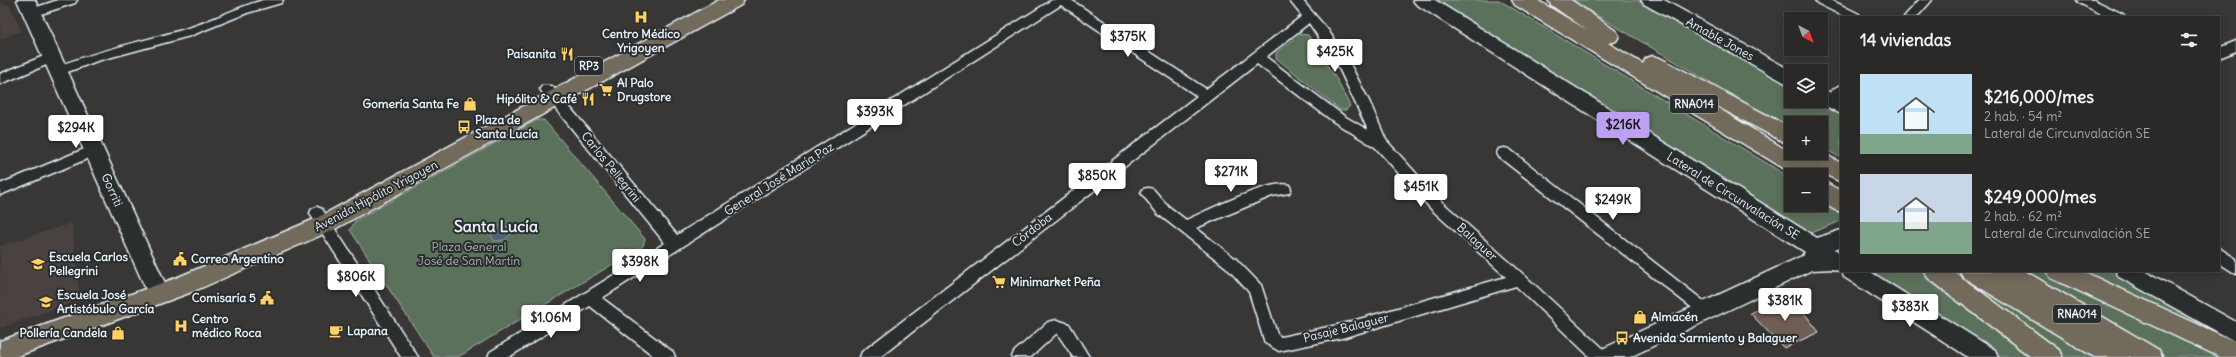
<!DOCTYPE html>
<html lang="es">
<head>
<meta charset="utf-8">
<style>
	:root { --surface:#2a2928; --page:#363534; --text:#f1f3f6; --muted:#a5a6a8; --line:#464545; --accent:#bca0f2 }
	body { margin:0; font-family:Delius,sans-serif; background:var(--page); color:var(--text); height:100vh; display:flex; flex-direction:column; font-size:15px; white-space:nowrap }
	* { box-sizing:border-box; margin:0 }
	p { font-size:13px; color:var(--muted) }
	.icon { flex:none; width:22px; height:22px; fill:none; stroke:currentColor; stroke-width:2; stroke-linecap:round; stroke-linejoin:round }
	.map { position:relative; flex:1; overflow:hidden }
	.drawer { position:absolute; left:1840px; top:16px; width:380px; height:256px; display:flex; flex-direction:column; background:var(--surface); border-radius:0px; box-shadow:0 2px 10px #0003,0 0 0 1px var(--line) }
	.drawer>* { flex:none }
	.needle { width:26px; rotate:139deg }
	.tools { position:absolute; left:1784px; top:12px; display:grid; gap:8px }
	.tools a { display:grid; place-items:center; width:44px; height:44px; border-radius:0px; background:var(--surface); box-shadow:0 2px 10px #0003,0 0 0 1px var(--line); font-size:20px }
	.price { position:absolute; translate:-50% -34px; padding:0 9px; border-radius:4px; background:#fff; color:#222; font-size:13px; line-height:26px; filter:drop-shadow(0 1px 2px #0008) }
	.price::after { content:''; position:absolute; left:50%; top:24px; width:12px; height:9px; margin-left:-6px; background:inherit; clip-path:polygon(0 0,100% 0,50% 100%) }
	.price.active { background:var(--accent); color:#111 }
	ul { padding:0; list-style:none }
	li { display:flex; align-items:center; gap:12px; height:100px; padding:0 20px }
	li span { display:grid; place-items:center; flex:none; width:112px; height:80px; border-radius:0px; color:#555 }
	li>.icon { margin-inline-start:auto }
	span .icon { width:48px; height:48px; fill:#fffc; stroke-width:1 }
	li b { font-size:17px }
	h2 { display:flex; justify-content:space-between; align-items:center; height:48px; padding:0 20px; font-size:17px }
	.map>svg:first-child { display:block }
</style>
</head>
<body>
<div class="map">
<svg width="2236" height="357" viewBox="0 0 2236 357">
	<rect width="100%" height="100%" fill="#383736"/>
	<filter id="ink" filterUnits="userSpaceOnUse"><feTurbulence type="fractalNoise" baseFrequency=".025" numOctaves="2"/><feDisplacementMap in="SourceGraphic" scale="8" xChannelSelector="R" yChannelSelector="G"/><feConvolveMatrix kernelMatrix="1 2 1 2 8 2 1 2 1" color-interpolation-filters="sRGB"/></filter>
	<g filter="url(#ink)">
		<path fill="#484240" d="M1,3l9,3 11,25 -21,8z
			M72,223l8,77 -80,28v-82z"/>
		<path fill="#5b715c" stroke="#a2b1aa" d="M1434,0h65l292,178v27h30v-7l20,16v7l-33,13z
			M1571,0h66l154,86v15h27l23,13v44l-20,-11v-24h-30v7z
			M1300,34l8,1 29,45 13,26 -4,4h-6l-64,-52v-5z
			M537,120h7l101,119 -2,7 -185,111h-24l-84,-127 5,-9z
			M1870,271h55l114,86h-43z
			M1955,271l142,86h-42l-108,-84z
			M2020,271h30l185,86h-69z
			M2073,271h43l120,67v9z"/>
		<path fill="#4f6272" stroke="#8c9ba8" d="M500,226l9,1 2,7 -7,6 -10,1 -3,-6 3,-6z"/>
		<path fill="#6f5d57" stroke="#e8f1f8" d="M1790,295l29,37 -35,16 -34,-35z"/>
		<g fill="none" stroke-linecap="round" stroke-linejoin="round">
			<g stroke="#e8f1f8" stroke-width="3">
				<path id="street" d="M58,0h19l-2,3 -43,14 -6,-4 2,-3z
					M263,0h20l-2,3 -34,10 -57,23 -93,25 -40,15 -6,-5 1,-3c43,-16 86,-26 130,-38 28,-8 53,-22 81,-30z
					M1052,0h19l135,89 96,-73 -13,-16h13l26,30 22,34 20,39 16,37 56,62 82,73 83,77 2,5h-19l-74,-71 -174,52 -63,13 -14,-8 -16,-51 -23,-25 -68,-53 -17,-21 2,-4 5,-1 5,1 15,17 18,14c21,-9 84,-41 103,-35l2,4 -2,4 -17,3 -76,32 40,31 25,26 16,49 4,3 61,-13 164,-47 -74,-67 -57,-63 -41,-25 -77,-58 -377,293h-20l2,-5 335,-256 -136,-91 -459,293 71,54 2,5h-20l-65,-51 -81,51h-21l2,-5 175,-109 -123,-151 -2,-3 2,-3h10l125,149zM1309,23l30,45 29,62 -24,-14 -78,-59z
					M1815,0h16l28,14 2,3h-16l-28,-14z
					M1919,0h13l-15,17h-13z
					M2077,0h17l29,14 2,3h-17l-29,-14z
					M2236,41v10l-17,7v-10z
					M51,53l6,5 -1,3 -56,23v-10z
					M1841,85v14l-5,5h-10l-2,-3c4,-6 10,-14 17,-16z
					M94,145l5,1 2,4 -2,4 -99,41v-11z
					M1504,148l5,1 201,157 3,4 -3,4 -5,2 -5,-2 -201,-157 -2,-4 2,-4z
					M317,207l5,2 96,148h-17l-89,-140 -2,-4 2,-4z
					M2219,248l17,11v15l-17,-11z
					M1057,320l12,4 20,33h-16l-16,-24 -26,24h-19l2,-5 34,-30z"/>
			</g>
			<g stroke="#e8f1f8" stroke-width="3">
				<path id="secondary" d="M17,0h18l135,294 -3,6 -8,3 -8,-3 -3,-6z
					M1413,0h22l382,238 24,-8v17l-7,2 7,4v18h28l126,79 3,7h-30l-124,-80 -2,-5 -10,-3 -20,1 -182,87h-33l3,-7 202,-94 3,-4 -389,-248z
					M1641,0h23l128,71 -1,15 -147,-82z
					M1821,88l20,10v16l-25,-13h5z
					M2116,271h29l91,51v20l-117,-65z"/>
			</g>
			<g stroke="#e8f1f8" stroke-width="3">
				<path id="primary" d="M719,0h25l-3,5 -408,225 -141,62 -177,65h-15v-16l176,-63 141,-60z"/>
			</g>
			<g stroke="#e8f1f8" stroke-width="3">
				<path id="highway" d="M1512,0h25l50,30 -36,-25 -3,-5h23l45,31 3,5 -3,5 -8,2 35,21 3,-6 7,-2 7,2 131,70v18l-86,-46 86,53 5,2 -1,-2 26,-1 20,11v19l-19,-9 -1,6v-4h-26l-280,-170z
					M1821,180l20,11v21l-8,-3 -12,-8z
					M1924,271h29l106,79 3,7h-31l-103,-79z
					M1960,271h65l134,79 3,7h-68l-130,-79z
					M2047,271h35l154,71v15h-16l-169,-79z"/>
			</g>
			<use href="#street" fill="#2a2d2e" fill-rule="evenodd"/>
			<use href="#secondary" fill="#2a2d2e" fill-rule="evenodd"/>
			<use href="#primary" fill="#726b5a" fill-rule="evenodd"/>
			<use href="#highway" fill="#726b5a" fill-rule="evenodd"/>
		</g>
	</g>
	<defs>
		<g id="hospital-bare" transform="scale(1.08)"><path d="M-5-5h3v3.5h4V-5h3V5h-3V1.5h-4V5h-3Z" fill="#ffd166" stroke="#2a2d2e" stroke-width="2.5" paint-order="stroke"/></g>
		<g id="restaurant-bare" transform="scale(1.08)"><path d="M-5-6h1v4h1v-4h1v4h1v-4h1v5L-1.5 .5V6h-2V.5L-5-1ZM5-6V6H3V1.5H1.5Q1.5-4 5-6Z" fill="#ffd166" stroke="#2a2d2e" stroke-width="2.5" paint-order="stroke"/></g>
		<g id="supermarket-bare" transform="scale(1.08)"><path d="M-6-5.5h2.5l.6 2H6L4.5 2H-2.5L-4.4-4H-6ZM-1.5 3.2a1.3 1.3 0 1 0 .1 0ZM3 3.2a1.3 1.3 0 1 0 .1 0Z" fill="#ffd166" stroke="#2a2d2e" stroke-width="2.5" paint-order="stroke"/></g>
		<g id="shop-bare" transform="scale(1.08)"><path d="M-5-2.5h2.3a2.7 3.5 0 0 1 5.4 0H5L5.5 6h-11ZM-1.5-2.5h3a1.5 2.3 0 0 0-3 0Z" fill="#ffd166" stroke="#2a2d2e" stroke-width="2.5" paint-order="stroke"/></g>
		<g id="bus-bare" transform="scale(1.08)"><path d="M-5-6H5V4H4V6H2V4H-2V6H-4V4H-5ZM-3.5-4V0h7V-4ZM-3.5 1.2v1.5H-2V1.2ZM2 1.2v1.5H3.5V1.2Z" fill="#ffd166" stroke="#2a2d2e" stroke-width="2.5" paint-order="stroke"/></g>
		<g id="civic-bare" transform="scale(1.08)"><path d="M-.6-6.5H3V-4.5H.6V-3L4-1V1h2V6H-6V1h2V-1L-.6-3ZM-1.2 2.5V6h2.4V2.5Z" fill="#ffd166" stroke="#2a2d2e" stroke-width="2.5" paint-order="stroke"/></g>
		<g id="school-bare" transform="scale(1.08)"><path d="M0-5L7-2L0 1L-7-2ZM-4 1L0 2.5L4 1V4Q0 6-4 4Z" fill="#ffd166" stroke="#2a2d2e" stroke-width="2.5" paint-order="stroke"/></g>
		<g id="cafe-bare" transform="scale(1.08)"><path d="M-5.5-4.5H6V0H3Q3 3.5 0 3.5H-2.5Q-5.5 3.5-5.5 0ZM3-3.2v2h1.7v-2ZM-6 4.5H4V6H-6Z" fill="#ffd166" stroke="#2a2d2e" stroke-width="2.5" paint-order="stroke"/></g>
	</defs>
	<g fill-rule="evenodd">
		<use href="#hospital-bare" x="641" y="17"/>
		<use href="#restaurant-bare" x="567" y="54"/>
		<use href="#supermarket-bare" x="606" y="90"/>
		<use href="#restaurant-bare" x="588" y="99"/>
		<use href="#shop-bare" x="470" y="104"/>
		<use href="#bus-bare" x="464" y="127"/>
		<use href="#civic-bare" x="180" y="259"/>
		<use href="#school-bare" x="38" y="264"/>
		<use href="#supermarket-bare" x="999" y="282"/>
		<use href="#civic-bare" x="267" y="298"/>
		<use href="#school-bare" x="46" y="302"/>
		<use href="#shop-bare" x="1640" y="317"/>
		<use href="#hospital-bare" x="181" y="326"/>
		<use href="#cafe-bare" x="336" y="331"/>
		<use href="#shop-bare" x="118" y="333"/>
		<use href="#bus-bare" x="1622" y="338"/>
	</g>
	<g text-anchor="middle" stroke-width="4" stroke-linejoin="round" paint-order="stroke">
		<g fill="#2a2d2e" stroke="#afb6bb" stroke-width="1">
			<rect x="575" y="57" width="28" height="18" rx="3"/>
			<rect x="1670" y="95" width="48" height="18" rx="3"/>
			<rect x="2053" y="305" width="48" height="18" rx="3"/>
		</g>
		<g font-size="11" font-weight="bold" fill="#e8f1f8">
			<text x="589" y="70">RP3</text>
			<text x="1694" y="108">RNA014</text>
			<text x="2077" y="318">RNA014</text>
		</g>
		<g font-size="12" font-weight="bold" fill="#e8f1f8" stroke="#2a2d2e" text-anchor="start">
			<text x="641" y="38" text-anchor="middle">Centro Médico<tspan x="641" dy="14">Yrigoyen</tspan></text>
			<text x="556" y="58" text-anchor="end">Paisanita</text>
			<text x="617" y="87">Al Palo<tspan x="617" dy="14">Drugstore</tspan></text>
			<text x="577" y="103" text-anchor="end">Hipólito &amp; Café</text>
			<text x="459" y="108" text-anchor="end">Gomería Santa Fe</text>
			<text x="475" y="124">Plaza de<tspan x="475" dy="14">Santa Lucía</tspan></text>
			<text x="49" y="261">Escuela Carlos<tspan x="49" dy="14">Pellegrini</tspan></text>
			<text x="191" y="263">Correo Argentino</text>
			<text x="1010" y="286">Minimarket Peña</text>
			<text x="57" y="299">Escuela José<tspan x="57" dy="14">Artistóbulo García</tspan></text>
			<text x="256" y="302" text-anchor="end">Comisaría 5</text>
			<text x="1651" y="321">Almacén</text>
			<text x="192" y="323">Centro<tspan x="192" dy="14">médico Roca</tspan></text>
			<text x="347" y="335">Lapana</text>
			<text x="107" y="337" text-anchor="end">Pollería Candela</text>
			<text x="1633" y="342">Avenida Sarmiento y Balaguer</text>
		</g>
		<g font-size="12" fill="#e8f1f8" stroke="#2a2d2e">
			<text transform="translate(1720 39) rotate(29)" y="4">Amable Jones</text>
			<text transform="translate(611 167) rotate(51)" y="4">Carlos Pellegrini</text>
			<text transform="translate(779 179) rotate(-32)" y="4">General José María Paz</text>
			<text transform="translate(112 190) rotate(66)" y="4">Gorriti</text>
			<text transform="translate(376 196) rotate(-28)" y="4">Avenida Hipólito Yrigoyen</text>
			<text transform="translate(1733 196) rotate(32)" y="4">Lateral de Circunvalación SE</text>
			<text transform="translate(1032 230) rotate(-38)" y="4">Córdoba</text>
			<text transform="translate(1477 242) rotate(42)" y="4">Balaguer</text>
			<text transform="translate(1346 328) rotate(-14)" y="4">Pasaje Balaguer</text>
		</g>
		<g font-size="12" fill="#a9b7b2" stroke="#2a2d2e">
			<text x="469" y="251">Plaza General<tspan x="469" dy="14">José de San Martín</tspan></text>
		</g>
		<g font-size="16" font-weight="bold" fill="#e8f1f8" stroke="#2a2d2e">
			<text x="496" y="232">Santa Lucía</text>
		</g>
	</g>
</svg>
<div class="tools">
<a><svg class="needle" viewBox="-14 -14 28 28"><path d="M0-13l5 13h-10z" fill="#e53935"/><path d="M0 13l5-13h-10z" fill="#a5a6a8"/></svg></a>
<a><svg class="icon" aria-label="layers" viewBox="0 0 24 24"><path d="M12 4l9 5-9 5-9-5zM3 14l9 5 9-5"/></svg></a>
<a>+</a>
<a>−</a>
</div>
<b class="price" style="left:1128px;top:58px">$375K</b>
<b class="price" style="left:1335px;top:73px">$425K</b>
<b class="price" style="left:875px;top:133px">$393K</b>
<b class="price active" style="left:1623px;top:146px">$216K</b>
<b class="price" style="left:76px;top:149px">$294K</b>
<b class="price" style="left:1231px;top:193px">$271K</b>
<b class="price" style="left:1097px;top:197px">$850K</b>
<b class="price" style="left:1421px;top:208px">$451K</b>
<b class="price" style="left:1613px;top:221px">$249K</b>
<b class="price" style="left:640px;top:283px">$398K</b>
<b class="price" style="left:356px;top:298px">$806K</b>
<b class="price" style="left:1785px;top:322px">$381K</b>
<b class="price" style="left:1910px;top:328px">$383K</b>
<b class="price" style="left:551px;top:339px">$1.06M</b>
<section class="drawer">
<h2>14 viviendas<svg class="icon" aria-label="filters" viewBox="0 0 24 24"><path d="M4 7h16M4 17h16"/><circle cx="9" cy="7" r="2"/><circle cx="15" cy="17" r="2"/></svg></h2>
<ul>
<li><span style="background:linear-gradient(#bfe0f5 75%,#7fa58c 0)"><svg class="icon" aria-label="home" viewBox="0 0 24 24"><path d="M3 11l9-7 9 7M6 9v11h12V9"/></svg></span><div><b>$216,000/mes</b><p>2 hab. · 54 m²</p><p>Lateral de Circunvalación SE</p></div></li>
<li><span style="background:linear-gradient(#c9d6e8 60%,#7fa58c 0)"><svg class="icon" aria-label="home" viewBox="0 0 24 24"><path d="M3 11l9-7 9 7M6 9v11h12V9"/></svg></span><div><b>$249,000/mes</b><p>2 hab. · 62 m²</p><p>Lateral de Circunvalación SE</p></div></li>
</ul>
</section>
</div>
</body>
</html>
